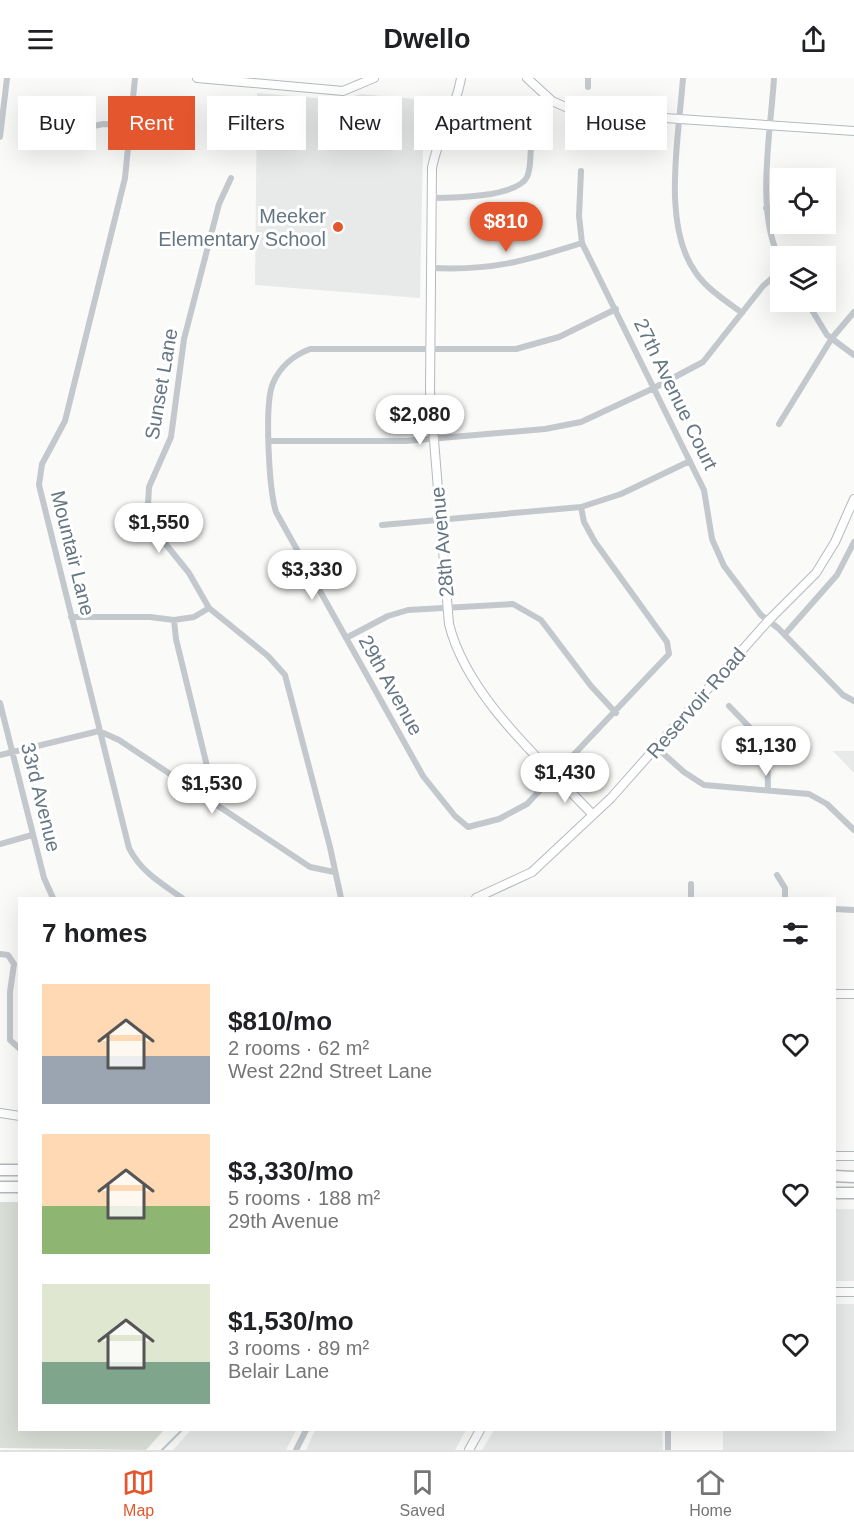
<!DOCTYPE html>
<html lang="en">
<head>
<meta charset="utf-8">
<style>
	:root { --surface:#fff; --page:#f2f2f2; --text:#202124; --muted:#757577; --line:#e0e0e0; --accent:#e4572e }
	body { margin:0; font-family:Arial,sans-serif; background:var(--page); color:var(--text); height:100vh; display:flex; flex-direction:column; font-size:22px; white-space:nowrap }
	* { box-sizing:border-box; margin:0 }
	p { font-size:20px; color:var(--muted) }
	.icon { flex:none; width:33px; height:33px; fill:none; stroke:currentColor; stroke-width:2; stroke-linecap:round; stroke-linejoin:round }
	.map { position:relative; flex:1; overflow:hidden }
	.details { position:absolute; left:18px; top:819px; width:818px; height:534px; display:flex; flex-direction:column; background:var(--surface); border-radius:0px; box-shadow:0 6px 24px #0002 }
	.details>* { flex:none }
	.banner { position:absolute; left:18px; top:18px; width:819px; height:54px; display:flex; gap:12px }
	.controls { position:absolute; left:770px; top:90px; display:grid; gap:12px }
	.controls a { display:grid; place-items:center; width:66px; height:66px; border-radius:0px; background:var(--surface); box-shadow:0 6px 24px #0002; font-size:30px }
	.price { position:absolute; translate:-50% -51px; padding:0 14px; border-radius:21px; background:#fff; color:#222; font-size:20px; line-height:39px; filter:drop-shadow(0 2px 3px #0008) }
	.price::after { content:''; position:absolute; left:50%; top:36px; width:18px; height:14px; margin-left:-9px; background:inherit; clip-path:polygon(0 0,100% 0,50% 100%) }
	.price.on { background:var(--accent); color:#fff }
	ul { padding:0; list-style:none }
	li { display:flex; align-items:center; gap:18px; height:150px; padding:0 24px }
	li span { display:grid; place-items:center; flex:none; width:168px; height:120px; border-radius:0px; color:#555 }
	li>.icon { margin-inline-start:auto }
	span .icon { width:72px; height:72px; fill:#fffc; stroke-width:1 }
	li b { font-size:26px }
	h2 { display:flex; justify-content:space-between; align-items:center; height:72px; padding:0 24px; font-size:26px }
	.chip { padding:0 21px; border-radius:0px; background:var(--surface); box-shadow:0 6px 24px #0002; font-size:21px; line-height:54px }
	.chip.on { background:var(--accent); color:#fff }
	header { display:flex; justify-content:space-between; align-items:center; height:78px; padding:0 24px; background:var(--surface); font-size:27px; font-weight:600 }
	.dock { display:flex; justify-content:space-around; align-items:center; height:84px; border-top:2px solid var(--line); background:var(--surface); font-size:16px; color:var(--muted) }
	.dock a { display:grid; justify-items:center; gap:3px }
	.dock .on { color:var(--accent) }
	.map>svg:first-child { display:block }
</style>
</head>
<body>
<header><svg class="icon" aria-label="menu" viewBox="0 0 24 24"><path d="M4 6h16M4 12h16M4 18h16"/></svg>Dwello<svg class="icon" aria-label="share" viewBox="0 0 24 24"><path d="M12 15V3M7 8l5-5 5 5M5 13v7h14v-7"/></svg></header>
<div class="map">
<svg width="854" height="1372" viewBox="0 0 854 1372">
	<rect width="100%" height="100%" fill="#fafaf8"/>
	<path fill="#e8e9e9" d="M257,15l82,7 22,-6 85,8 -23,45 -3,151 -165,-13z
		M833,673h21v22z
		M834,1131h20v72h-20z
		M834,1226h20v146h-131v-20h111z
		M191,1352h105l-10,20h-113z
		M315,1352h151l-11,20h-149z
		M494,1352h168l1,20h-181z"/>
	<path fill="#dadfd7" d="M0,1124h19l1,228h144l-18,20 -146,-2z"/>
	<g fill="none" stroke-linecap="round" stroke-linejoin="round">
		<path stroke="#bbc7cb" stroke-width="2" d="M162,1372l20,-20"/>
		<g stroke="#b3babf" stroke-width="10">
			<path id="secondary" d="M197,0l146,13 31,-13
				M461,0c-5,31 -23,58 -29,90l-2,223 19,233c18,73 94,138 144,191
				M527,0l25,23 25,11 277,19
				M476,820l56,-26 79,-74 157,-177 48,-48 19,-31 19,-43
				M834,916h20
				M0,1035l20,3
				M834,1078h20
				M834,1214h20
				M469,1372l11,-20"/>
		</g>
		<g stroke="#b4b9bd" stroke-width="13">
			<path id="highway" d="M0,1092h20
				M834,1098l20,1
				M0,1109h20
				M834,1115h20"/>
		</g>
		<path stroke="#c3c8cc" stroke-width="6" d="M135,0l-10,100 -60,243 -23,43 -3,21 90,363c12,24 32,35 53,50
			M683,0c-4,58 -22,147 13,195 11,16 30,28 46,40
			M774,0c-3,52 -19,135 6,181
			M588,9v-9
			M89,49l14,-3 28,1
			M0,59l7,-59
			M581,93l-2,45 3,27 122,247 8,49 12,27 37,49 17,13 65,67 11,6
			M231,100l-12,26 -35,135 -13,98 -22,50 -1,18 8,27 33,41 20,35 59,48 17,19 45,172 11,51
			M432,120c20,0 85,-1 95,-21 4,-8 3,-20 4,-29
			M766,130h14
			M825,131h2
			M431,190c61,3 94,-7 151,-25
			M807,224l20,33 27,20
			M779,346l53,-86 22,-26
			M270,363h136l139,-12 36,-7 73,-34 49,-26 60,-76 17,-15
			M581,429l3,15 11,20 72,100 2,12 -142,150 -28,15 -31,8 -13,-11 -32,-40 -147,-264c-7,-23 -12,-108 -3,-129 7,-16 21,-28 37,-34h206l43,-12 57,-28
			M382,447l199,-18 40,-13 69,-33
			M71,539h79l24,3 20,-3 15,-9
			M174,542l2,19 40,164
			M785,556l52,-59 17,-33
			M346,560l42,-22 20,-6 105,-6 28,16 50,66 25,27
			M0,625l44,175 9,20
			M729,628l32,33 6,10 1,40
			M657,670l27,24 20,13 105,9 18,10 27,26
			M0,677l99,-24 20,9 191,127 24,5
			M0,766l32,-9
			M777,797l8,13v10
			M691,806v14
			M834,831l20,1
			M0,876l8,1 6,9 -4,28v48l10,9
			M296,1372l10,-20
			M668,1372v-20"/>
		<use href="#secondary" stroke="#fff" stroke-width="8"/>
		<use href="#highway" stroke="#fff" stroke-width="10"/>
	</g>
	<circle fill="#e4572e" stroke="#fff" stroke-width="2" cx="338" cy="149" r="6"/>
	<g text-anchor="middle" stroke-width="6" stroke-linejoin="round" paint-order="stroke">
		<g font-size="20" fill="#657683" stroke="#fff" text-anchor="end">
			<text x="326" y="145">Meeker<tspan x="326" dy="23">Elementary School</tspan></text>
		</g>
		<g font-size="20" fill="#657683" stroke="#fff">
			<text transform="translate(161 306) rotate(-80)" y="7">Sunset Lane</text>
			<text transform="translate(676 316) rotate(64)" y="7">27th Avenue Court</text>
			<text transform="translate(442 464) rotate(-95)" y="7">28th Avenue</text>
			<text transform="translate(73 475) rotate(76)" y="7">Mountair Lane</text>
			<text transform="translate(391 607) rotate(61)" y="7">29th Avenue</text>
			<text transform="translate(696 625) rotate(-49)" y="7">Reservoir Road</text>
			<text transform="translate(41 719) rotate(76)" y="7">33rd Avenue</text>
		</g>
	</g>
</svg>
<div class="controls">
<a><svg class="icon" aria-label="locate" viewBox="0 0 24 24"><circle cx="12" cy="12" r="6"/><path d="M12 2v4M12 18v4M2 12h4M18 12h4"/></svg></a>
<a><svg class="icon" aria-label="layers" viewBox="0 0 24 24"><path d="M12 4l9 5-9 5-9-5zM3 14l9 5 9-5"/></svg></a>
</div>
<b class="price on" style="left:506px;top:175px">$810</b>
<b class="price" style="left:420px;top:368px">$2,080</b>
<b class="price" style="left:159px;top:476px">$1,550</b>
<b class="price" style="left:312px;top:523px">$3,330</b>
<b class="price" style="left:766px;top:699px">$1,130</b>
<b class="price" style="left:565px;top:726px">$1,430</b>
<b class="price" style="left:212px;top:737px">$1,530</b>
<div class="banner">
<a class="chip">Buy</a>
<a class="chip on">Rent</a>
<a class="chip">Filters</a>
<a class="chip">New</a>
<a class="chip">Apartment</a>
<a class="chip">House</a>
</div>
<section class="details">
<h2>7 homes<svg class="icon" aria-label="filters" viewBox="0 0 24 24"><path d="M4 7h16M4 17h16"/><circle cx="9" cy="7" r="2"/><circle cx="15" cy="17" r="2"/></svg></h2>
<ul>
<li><span style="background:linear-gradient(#ffd9b3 60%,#9aa5b1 0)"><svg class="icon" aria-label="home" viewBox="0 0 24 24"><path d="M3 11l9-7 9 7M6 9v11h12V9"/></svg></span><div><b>$810/mo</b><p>2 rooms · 62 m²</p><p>West 22nd Street Lane</p></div><svg class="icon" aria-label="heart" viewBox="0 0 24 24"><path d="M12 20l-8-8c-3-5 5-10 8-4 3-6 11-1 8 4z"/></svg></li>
<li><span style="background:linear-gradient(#ffd9b3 60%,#8fb573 0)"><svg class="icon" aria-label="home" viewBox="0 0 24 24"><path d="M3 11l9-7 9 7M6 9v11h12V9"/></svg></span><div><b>$3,330/mo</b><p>5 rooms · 188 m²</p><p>29th Avenue</p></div><svg class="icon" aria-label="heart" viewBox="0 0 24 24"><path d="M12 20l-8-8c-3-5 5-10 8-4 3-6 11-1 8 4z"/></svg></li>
<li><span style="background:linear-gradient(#dfe7d0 65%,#7fa58c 0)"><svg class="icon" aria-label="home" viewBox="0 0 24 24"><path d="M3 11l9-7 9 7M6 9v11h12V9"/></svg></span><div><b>$1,530/mo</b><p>3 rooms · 89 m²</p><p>Belair Lane</p></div><svg class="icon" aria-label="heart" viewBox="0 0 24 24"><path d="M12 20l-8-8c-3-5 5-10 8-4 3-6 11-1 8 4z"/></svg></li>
</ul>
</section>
</div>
<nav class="dock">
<a class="on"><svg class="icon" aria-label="map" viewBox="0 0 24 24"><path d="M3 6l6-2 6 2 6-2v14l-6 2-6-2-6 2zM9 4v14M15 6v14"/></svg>Map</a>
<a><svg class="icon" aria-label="saved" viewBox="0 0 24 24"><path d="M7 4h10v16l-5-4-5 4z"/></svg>Saved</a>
<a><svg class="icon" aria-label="home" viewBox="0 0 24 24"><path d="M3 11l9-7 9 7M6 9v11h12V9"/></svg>Home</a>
</nav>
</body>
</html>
